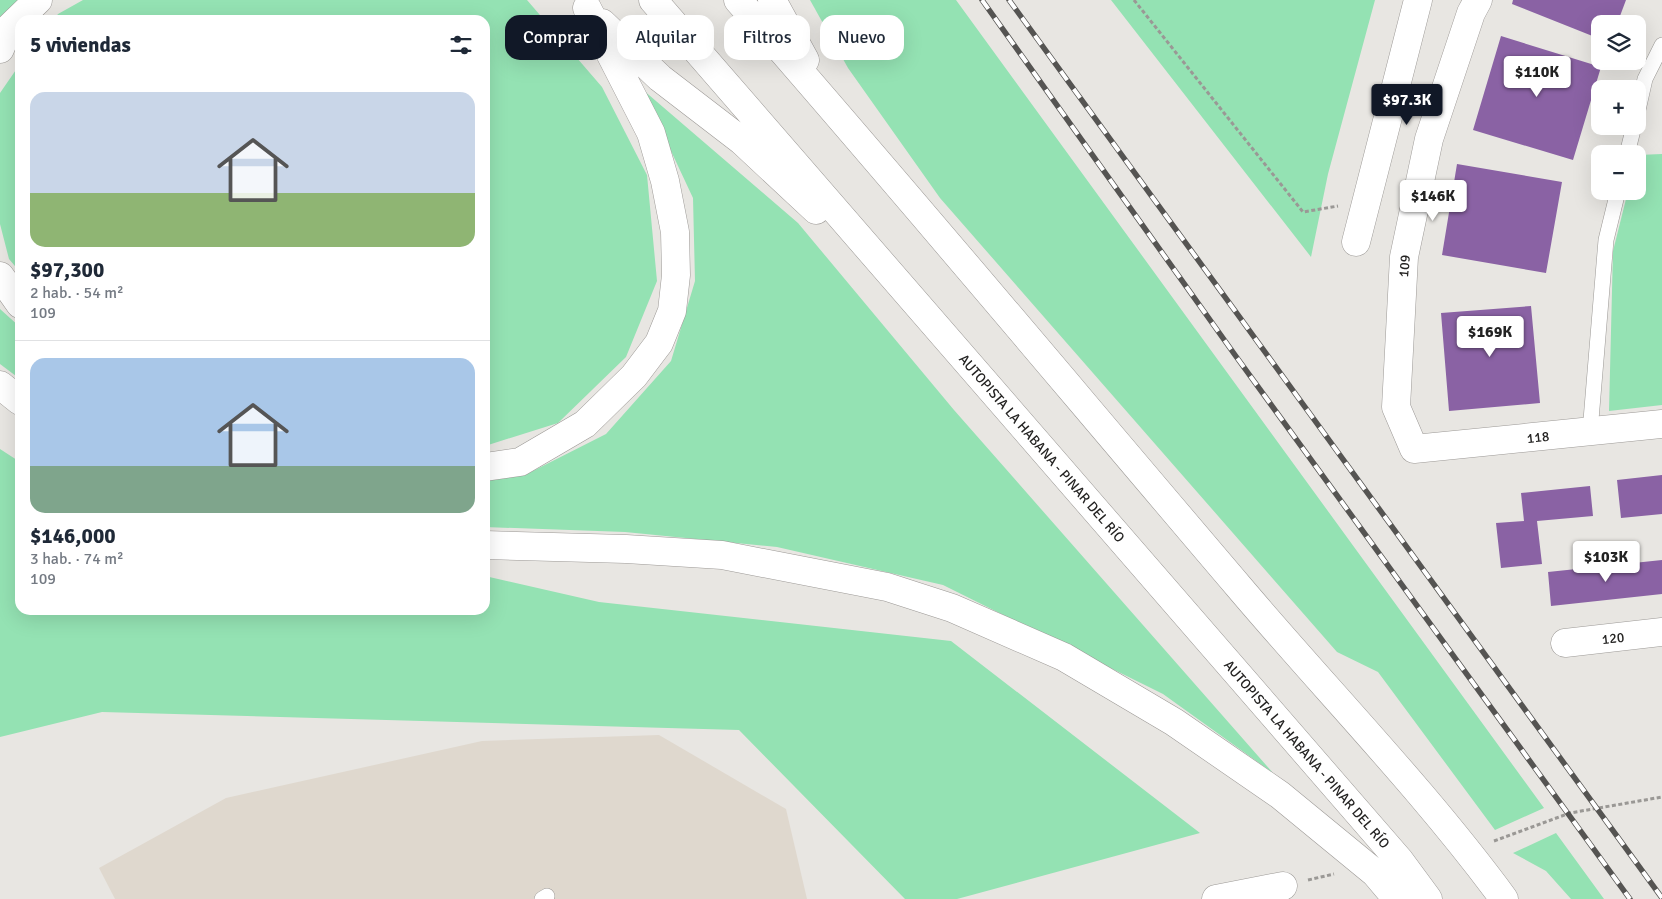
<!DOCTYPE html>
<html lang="es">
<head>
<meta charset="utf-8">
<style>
	:root { --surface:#fff; --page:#f2f2f3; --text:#1f2937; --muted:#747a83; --line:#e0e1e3; --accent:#111827 }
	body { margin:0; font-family:Signika,sans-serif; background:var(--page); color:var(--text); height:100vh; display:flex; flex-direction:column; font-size:19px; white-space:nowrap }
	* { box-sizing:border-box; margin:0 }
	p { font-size:16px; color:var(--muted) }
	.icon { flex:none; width:28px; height:28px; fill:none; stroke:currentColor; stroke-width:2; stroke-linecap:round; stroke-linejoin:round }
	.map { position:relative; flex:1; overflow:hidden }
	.sheet { position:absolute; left:15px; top:15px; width:475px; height:600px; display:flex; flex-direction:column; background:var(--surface); border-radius:15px; box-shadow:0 5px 20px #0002 }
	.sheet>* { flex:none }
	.hud { position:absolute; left:505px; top:15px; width:475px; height:45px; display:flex; gap:10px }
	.controls { position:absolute; left:1591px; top:15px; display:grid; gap:10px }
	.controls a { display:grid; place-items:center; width:55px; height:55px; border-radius:10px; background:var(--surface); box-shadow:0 5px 20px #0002; font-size:25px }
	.price { position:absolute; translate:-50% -42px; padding:0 11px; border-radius:5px; background:#fff; color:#222; font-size:16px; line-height:32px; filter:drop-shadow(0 1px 2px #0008) }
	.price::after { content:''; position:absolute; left:50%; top:30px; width:15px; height:11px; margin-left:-8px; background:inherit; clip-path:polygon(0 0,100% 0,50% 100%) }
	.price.on { background:var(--accent); color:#fff }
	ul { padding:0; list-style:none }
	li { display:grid; align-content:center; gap:10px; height:265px; padding:0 15px }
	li+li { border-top:1px solid var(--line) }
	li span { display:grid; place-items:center; height:155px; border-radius:15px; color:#555 }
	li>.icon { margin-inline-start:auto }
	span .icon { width:90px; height:90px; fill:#fffc; stroke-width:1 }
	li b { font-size:21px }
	h2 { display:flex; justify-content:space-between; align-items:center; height:60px; padding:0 15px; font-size:21px }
	.tag { padding:0 18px; border-radius:15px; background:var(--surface); box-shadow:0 5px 20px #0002; font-size:18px; line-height:45px }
	.tag.on { background:var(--accent); color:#fff }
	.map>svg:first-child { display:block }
</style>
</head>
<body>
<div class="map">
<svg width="1662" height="899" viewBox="0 0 1662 899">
	<rect width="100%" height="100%" fill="#e8e6e2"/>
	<path fill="#dfd8ce" d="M659,735l127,74 21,90h-692l-16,-31 127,-70 256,-57z"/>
	<path fill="#94e2b3" d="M0,0h20l-20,27z
		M83,0h444l75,87 45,88 10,106 -31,76 -68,66 -73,23v-426h-431l4,-6z
		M810,0h146l588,808 -49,22 -117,-158 -41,-20 -397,-454 -92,-130z
		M1111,0h264l-47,174 -17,83z
		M20,64v208l-11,-13 -9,-35v-131z
		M642,89l156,134 156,187 319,363 -110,-79 -220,-109 -166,-38 -152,-15 -140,-5v-46l40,-6 81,-41 65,-73 24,-80 -2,-83z
		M1662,154v251l-53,6 4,-160 15,-60h10v-36z
		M0,309l20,18v52l-20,-15z
		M0,449l20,13v148h465v-34l114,26 352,39 249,192 -243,66h-52l-166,-169 -637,-18 -102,25z
		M1556,833l48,66h-33l-25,-28 -33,-18z"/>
	<path fill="#8a62a4" d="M1513,0h113l-9,24h-17v15l-88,-35z
		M1501,36l100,31 -28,93 -100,-30z
		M1457,164l105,18 -16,91 -104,-18z
		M1531,306l9,97 -91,8 -8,-98z
		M1662,475v39l-41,4 -4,-38z
		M1590,486l3,30 -56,5 5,43 -41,4 -5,-45 28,-2 -3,-28z
		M1662,560v34l-111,12 -3,-34z"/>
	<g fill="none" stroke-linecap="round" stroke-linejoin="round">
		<g stroke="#9c9996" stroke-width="16">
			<path id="service" d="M1638,110l7,-31 17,-34
				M1627,154l7,-28
				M1590,432l16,-192 12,-49
				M542,899l5,-3"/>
		</g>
		<g stroke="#9c9996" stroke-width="29">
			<path id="minor" d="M1478,0l-7,13 -42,126 -25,118 -8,150 18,42 248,-25
				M1356,242l62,-242
				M1565,643l97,-11
				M1216,899l67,-13"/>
		</g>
		<g stroke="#9c9996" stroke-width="29">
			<path id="motorway" d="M653,0l747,861 28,38
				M738,0c169,193 334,391 501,587 88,104 184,202 265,312
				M772,0l33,60
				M602,23l58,55 82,63 74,69
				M0,49l9,-21 29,-28
				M0,276l20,28
				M0,385l20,16
				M485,467l35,-5 65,-38 49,-48 25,-33 13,-32 4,-36 -1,-43 -10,-51 -14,-48 -64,-125
				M485,545l141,4 96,6 165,32 65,21 112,49 110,65 106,73 95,78 22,26"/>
		</g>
		<path stroke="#9a9895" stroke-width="3" stroke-dasharray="4 2.5" stroke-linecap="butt" d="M1134,0l169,212 35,-6
			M1494,841l76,-28 92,-16
			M1308,880l26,-6"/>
		<use href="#service" stroke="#fff" stroke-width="15"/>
		<use href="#minor" stroke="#fff" stroke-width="28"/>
		<use href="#motorway" stroke="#fff" stroke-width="28"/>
		<g stroke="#555452" stroke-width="5.5">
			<path id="rail" d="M982,0l253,355 395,544
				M1009,0l653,898"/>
		</g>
		<use href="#rail" stroke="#fff" stroke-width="4" stroke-dasharray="11" stroke-linecap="butt"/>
	</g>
	<g text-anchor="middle" stroke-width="4" stroke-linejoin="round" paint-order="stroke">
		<g font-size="14" fill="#242322" stroke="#fff">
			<text transform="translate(1404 266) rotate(-85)" y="5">109</text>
			<text transform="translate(1538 437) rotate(-6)" y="5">118</text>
			<text transform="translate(1042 448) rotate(49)" y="5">AUTOPISTA LA HABANA - PINAR DEL RÍO</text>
			<text transform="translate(1613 638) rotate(-6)" y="5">120</text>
			<text transform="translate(1307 754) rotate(49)" y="5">AUTOPISTA LA HABANA - PINAR DEL RÍO</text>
		</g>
	</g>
</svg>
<div class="controls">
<a><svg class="icon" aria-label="layers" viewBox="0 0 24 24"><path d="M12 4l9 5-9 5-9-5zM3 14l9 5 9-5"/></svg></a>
<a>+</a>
<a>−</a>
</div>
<b class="price" style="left:1537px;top:98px">$110K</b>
<b class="price on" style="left:1407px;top:126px">$97.3K</b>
<b class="price" style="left:1433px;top:222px">$146K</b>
<b class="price" style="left:1490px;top:358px">$169K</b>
<b class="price" style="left:1606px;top:583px">$103K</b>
<div class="hud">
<a class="tag on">Comprar</a>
<a class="tag">Alquilar</a>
<a class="tag">Filtros</a>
<a class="tag">Nuevo</a>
</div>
<section class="sheet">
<h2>5 viviendas<svg class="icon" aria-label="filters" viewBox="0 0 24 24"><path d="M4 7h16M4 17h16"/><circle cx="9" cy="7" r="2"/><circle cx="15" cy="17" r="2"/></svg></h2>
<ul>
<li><span style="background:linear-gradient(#c9d6e8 65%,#8fb573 0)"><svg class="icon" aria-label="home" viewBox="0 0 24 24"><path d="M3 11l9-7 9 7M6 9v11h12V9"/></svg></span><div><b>$97,300</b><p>2 hab. · 54 m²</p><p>109</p></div></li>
<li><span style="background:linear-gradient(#a9c7e8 70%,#7fa58c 0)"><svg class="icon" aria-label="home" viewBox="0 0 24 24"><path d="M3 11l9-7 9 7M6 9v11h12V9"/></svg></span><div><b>$146,000</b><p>3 hab. · 74 m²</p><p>109</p></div></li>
</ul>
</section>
</div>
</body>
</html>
